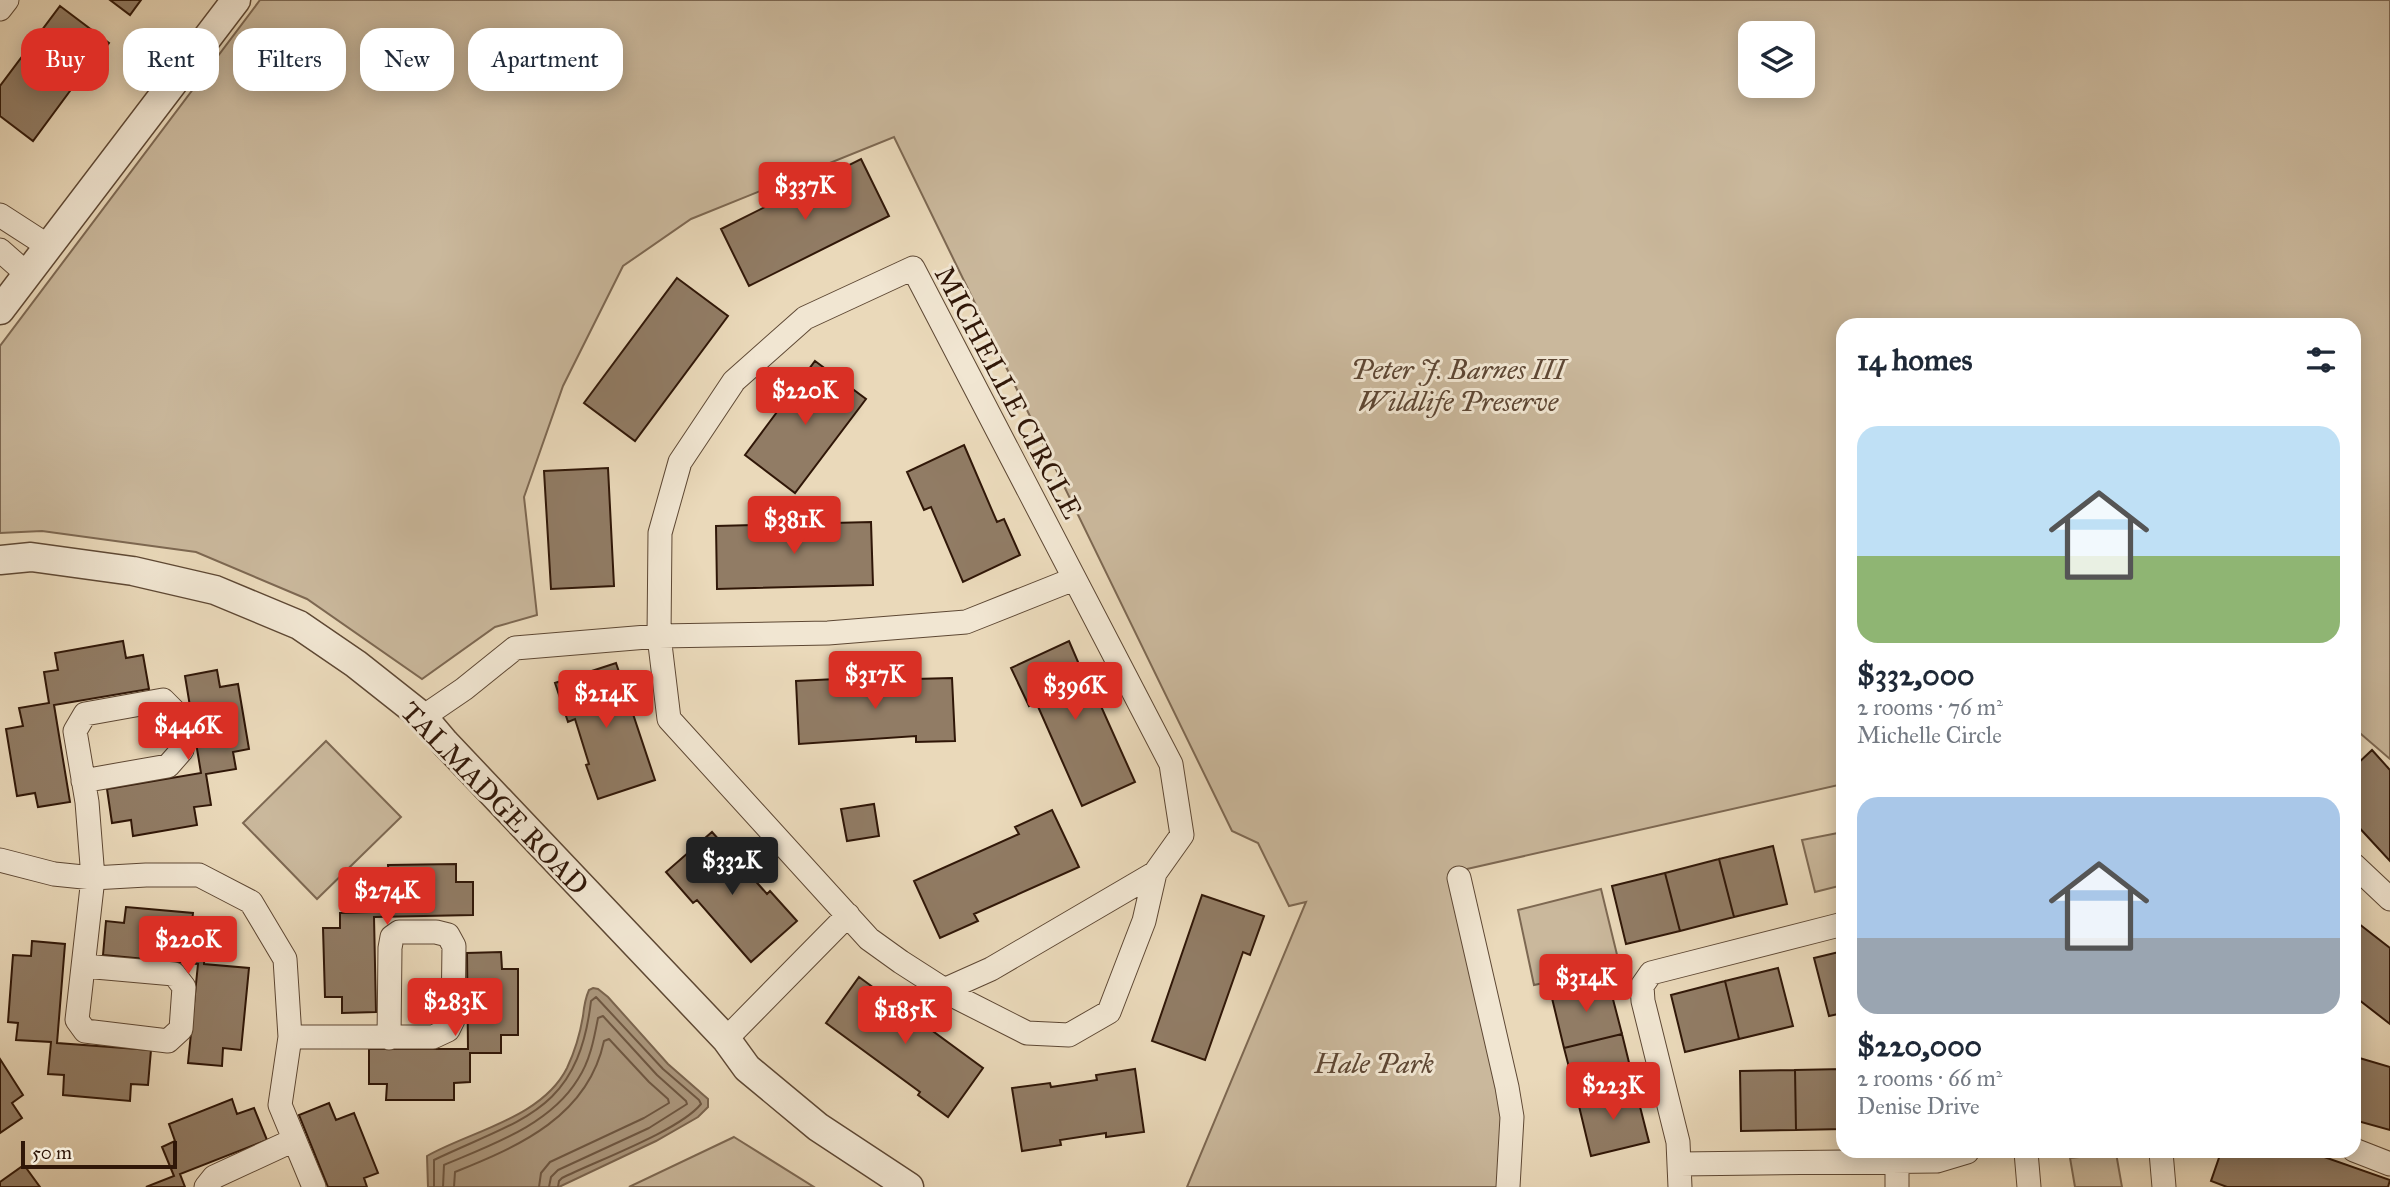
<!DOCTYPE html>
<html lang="en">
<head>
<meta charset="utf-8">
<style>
	:root { --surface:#fff; --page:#f2f2f3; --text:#1f2937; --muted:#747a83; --accent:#d93025 }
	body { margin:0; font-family:"IM FELL Great Primer",serif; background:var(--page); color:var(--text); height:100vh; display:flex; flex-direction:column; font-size:26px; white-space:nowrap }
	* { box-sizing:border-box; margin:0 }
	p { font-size:23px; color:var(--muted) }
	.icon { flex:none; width:38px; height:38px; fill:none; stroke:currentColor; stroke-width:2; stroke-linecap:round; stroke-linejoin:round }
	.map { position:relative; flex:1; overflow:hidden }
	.drawer { position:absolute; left:1836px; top:318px; width:525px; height:840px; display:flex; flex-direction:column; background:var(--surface); border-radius:21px; box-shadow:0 4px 18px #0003 }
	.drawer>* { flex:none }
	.hud { position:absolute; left:21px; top:28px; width:665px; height:63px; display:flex; gap:14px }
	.fabs { position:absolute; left:1738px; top:21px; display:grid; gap:14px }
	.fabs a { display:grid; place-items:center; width:77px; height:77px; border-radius:14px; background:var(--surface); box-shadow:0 4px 18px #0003; font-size:35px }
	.scale { position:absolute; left:21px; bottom:18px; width:156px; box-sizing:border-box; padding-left:7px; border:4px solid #301708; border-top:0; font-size:19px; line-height:24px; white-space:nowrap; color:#301708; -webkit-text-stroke:5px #f1e6d2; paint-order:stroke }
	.price { position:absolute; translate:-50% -60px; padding:0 16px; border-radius:7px; background:var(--accent); color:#fff; font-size:23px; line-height:46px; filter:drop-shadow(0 2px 4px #0008) }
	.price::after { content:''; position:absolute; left:50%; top:42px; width:21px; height:16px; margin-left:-10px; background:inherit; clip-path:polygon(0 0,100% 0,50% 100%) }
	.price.selected { background:#222; color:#fff }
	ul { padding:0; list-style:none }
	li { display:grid; align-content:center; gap:14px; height:371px; padding:0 21px }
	li span { display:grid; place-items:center; height:217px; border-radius:21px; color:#555 }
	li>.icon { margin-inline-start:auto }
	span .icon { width:126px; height:126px; fill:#fffc; stroke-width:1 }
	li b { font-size:30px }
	h2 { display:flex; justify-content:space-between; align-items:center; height:84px; padding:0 21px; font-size:30px }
	.chip { padding:0 24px; border-radius:21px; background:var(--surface); box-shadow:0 4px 18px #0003; font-size:24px; line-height:63px }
	.chip.selected { background:var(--accent); color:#fff }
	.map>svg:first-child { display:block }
</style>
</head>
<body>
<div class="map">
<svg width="2390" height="1187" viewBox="0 0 2390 1187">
	<rect width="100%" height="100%" fill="#ead9ba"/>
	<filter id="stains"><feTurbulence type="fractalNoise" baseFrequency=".00286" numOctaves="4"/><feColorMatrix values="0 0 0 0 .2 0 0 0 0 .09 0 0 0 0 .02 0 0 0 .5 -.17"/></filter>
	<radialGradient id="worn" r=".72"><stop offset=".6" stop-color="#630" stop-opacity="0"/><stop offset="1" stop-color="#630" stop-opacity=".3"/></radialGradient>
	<path fill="#cab89c" stroke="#7d6852" stroke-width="2" fill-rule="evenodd" d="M260,0h2130v759l-36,-31v-402h-511v458l-385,87 49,216 1,100h-321l119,-285 -17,4 -31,-63 -26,-12 -338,-694 -203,82 -68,47 -60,120 -39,111 13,118 -42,12 -73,52 -115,-80 -111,-47 -154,-21 -42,2v-187zM1750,33h52v53h-52z
		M326,741l75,76 -84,82 -74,-76z
		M1843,832v53l-28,7 -13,-52z
		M1601,889l19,78 -86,18 -16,-75z
		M734,1137l80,50h-185z
		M2116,1153l6,34h-47l-5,-29z"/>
	<path fill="#ab977d" stroke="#7a644e" stroke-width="2" d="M593,988l5,1 10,8 60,67 40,35v8l-10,10 -42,24 -97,46h-131l-1,-31c44,-25 115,-38 140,-88 8,-17 13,-34 16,-52 1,-10 2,-17 6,-26z"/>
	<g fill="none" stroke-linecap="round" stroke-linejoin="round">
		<path stroke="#6e5742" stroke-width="2" d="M434,1187v-27c88,-42 144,-48 157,-159l5,-4 67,72 36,31 2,4c-22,27 -105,57 -139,74l-3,3 -1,6
			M443,1187l1,-22c47,-20 106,-40 134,-86 12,-18 16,-40 20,-61l5,-2 54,59 29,26 1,3 -38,24 -91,42 -7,7 -2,10
			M454,1187l1,-15c65,-26 133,-56 149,-131l5,-2 40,43 19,17 1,4 -25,15 -94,44 -9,11 -2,14"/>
	</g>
	<path fill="#917c65" stroke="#301708" stroke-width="2" d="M110,0h31l-11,15z
		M60,6l49,37 -22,31 -3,-2 -51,69 -33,-25v-30z
		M861,159l28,57 -140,70 -28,-57z
		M677,278l51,38 -93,125 -51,-38z
		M815,361l51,38 -71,94 -50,-38z
		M964,445l33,77 7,-3 16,36 -57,27 -32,-75 -7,3 -17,-38z
		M608,468l6,118 -63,3 -7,-118z
		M871,522l2,63 -156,4 -1,-63z
		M123,641l3,17 17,-3 6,34 -95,16 16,97 -32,5 -3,-14 -18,3 -11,-67 17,-3 -4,-18 30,-5 -5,-31 14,-2 -3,-17z
		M1069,641l15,35 3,-1 48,107 -53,24 -46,-104 -7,4 -18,-38z
		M616,663l39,117 -57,19 -12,-34 3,-1 -14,-45 -7,3 -13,-39z
		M217,670l3,17 18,-3 11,65 -16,3 3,17 -30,5 5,31 -17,2 3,18 -64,11 -2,-16 -19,3 -5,-34 94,-16 -16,-97z
		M952,678l3,63 -39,1v-6l-117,8 -3,-63 40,-2 1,6 77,-3v-3z
		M2372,750l18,20v91l-36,-39v-55z
		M874,804l5,32 -32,5 -6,-32z
		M1052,810l27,57 -105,47 4,7 -38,17 -26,-57 105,-47 -4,-7z
		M712,832l55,62 3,-3 27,30 -46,41 -54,-62 -4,3 -27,-31z
		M1773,846l14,58 -53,13 -15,-58z
		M1719,859l15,58 -54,14 -15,-58z
		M456,864v18h17v33l-99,2 2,95 -34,1v-16h-17l-2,-69h17v-15l33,-1 -1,-31h17l-1,-16z
		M1665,873l15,58 -54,13 -14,-58z
		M1202,895l62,21 -14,39 -7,-3 -38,108 -53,-19z
		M126,907l67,6 -2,18 15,1 -2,32 45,4 -8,82 -18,-2 -1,18 -34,-3 10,-99 -95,-9 3,-34 18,2z
		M2354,920l36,28v76l-36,-28z
		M32,941l33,3 -8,99 94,7 -3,35 -17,-1 -1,17 -67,-6 1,-20 -16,-1 3,-32 -35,-2 2,-17 -10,-1 5,-67 18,1z
		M1843,951v62l-14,3 -15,-58z
		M501,952l1,17h16v66h-17v18h-31v29l-16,1v17h-68l1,-16h-18v-35h99l-1,-96z
		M1778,968l15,58 -54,13 -14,-58z
		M859,977l124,91 -35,49 -30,-22 2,-3 -94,-69z
		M1608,980l14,54 -58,14 -13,-54z
		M1725,981l14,58 -54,13 -14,-57z
		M1622,1034l13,53 -57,15 -14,-54z
		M2356,1057l34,10v63l-36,-10v-54z
		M0,1059l23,36 -11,8 10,15 -22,15z
		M1135,1069l9,63 -38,5v-4l-46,7 1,5 -39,6 -10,-63 38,-5 1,4 46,-7 -1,-5z
		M1843,1069v60l-47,1 -1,-60z
		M1795,1070l1,60 -55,1 -1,-60z
		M1635,1087l14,55 -58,14 -13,-54z
		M232,1099l5,15 17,-6 13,32 -87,34 5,13h-39l28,-11 -12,-29 13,-6 -6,-17z
		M329,1103l7,17 18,-7 24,60 -14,5 3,9h-39l-29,-72z
		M2221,1152h89l80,28 -2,7h-161l-16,-6z
		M24,1165l16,22h-40v-5z"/>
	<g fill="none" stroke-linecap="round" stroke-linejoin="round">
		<g stroke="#5e4834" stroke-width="25">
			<path id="minor" d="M0,9l7,-9
				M0,215l48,31
				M0,250l27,24
				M913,268l258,496 11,71 -27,38 -11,48 -35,91 -40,23 -42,-2 -73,-37 -53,-34 -32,-23 -200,-220 -10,-83 1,-103 20,-71 54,-81 71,-63z
				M423,717l41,-28 51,-41 144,-12 169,-3 138,-11 108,-43
				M83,781l85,-15 14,-16 -7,-38 -12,-12 -78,14 -10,17 12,71 6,76 -16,142 8,11 83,10 13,-12 3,-42 -10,-13 -90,-8
				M0,860l54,14 39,4 53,-3h53l52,27 34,57 5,78 -10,68 34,82
				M2354,865l36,34
				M1459,878l48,209 5,30 -4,70
				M944,990l47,-21 164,-96
				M290,1037h143l15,-7 5,-10 1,-74 -6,-11 -12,-3h-37l-7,5 -2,11 -1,90
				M726,1039l122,-124
				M2354,1150l36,14
				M2026,1152l3,35
				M2161,1152l3,35
				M1680,1164l257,-3 30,-9
				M206,1187l8,-10 80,-37
				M1680,1187l-2,-45 -35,-141 -1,-15 9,-13 192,-49
				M1897,1187v-27"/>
		</g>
		<g stroke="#5e4834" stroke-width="31">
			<path id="tertiary" d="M0,310l236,-310
				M0,560l31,-3 102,14 82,19 84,35 57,39 67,53 22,26 281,296 21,29 71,59 91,60"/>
		</g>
		<use href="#minor" stroke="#f1e6d2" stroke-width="23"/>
		<use href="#tertiary" stroke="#f1e6d2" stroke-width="28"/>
	</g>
	<g text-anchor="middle" stroke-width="6" stroke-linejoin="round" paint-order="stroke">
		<g font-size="28" font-style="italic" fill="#5e4734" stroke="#f1e6d2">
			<text x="1458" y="379">Peter J. Barnes III<tspan x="1458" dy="32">Wildlife Preserve</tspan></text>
			<text x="1374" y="1073">Hale Park</text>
		</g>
		<g font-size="28" fill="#301708" stroke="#f1e6d2">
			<text transform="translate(1009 392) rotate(62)" y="10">MICHELLE CIRCLE</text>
			<text transform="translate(495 798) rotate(46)" y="10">TALMADGE ROAD</text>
		</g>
	</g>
	<rect width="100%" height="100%" filter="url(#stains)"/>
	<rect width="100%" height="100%" fill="url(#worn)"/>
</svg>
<div class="fabs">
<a><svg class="icon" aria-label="layers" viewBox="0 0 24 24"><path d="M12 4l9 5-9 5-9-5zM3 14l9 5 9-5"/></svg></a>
</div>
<div class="scale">50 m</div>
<b class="price" style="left:805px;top:222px">$337K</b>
<b class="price" style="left:805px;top:427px">$220K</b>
<b class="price" style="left:794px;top:556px">$381K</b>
<b class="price" style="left:875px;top:711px">$317K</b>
<b class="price" style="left:1075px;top:722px">$396K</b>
<b class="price" style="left:606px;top:730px">$214K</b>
<b class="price" style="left:188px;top:762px">$446K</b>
<b class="price selected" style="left:732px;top:897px">$332K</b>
<b class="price" style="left:387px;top:927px">$274K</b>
<b class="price" style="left:188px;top:976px">$220K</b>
<b class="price" style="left:1586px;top:1014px">$314K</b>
<b class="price" style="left:455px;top:1038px">$283K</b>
<b class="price" style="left:905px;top:1046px">$185K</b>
<b class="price" style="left:1613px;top:1122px">$223K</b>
<div class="hud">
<a class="chip selected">Buy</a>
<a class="chip">Rent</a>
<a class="chip">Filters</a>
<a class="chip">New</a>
<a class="chip">Apartment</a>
</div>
<section class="drawer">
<h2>14 homes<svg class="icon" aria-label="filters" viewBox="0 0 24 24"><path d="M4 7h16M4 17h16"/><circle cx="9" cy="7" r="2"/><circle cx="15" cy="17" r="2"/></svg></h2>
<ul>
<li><span style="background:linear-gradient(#bfe0f5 60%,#8fb573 0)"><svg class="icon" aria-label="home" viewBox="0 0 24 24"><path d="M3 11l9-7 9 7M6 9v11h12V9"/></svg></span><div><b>$332,000</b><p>2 rooms · 76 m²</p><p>Michelle Circle</p></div></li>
<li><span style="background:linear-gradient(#a9c7e8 65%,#9aa5b1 0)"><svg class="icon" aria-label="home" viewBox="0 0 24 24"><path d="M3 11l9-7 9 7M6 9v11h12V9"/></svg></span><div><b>$220,000</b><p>2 rooms · 66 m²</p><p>Denise Drive</p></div></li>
</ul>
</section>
</div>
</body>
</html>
